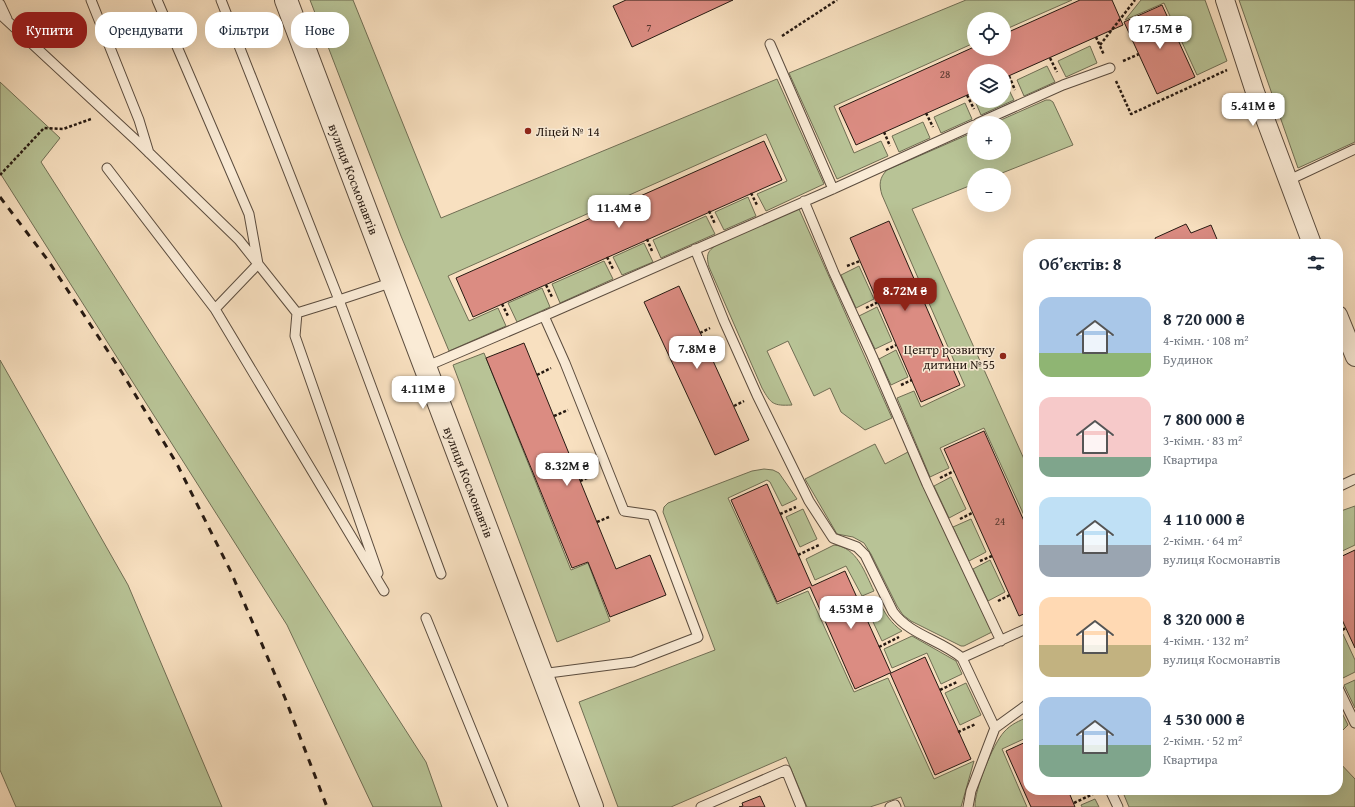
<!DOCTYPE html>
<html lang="uk">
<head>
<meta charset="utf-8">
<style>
	:root { --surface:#fff; --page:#f2f2f3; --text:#1f2937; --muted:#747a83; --accent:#8f2418 }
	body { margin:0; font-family:"Gentium Book Plus",serif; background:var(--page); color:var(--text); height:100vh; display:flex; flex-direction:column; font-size:15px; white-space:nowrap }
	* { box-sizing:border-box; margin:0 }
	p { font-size:13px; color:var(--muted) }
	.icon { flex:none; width:22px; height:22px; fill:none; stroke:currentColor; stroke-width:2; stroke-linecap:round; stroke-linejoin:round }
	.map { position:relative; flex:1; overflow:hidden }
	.sheet { position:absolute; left:1023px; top:239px; width:320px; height:556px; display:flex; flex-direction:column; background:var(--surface); border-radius:16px; box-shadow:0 4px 16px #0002 }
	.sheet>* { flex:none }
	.guide { position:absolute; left:12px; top:12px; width:380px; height:36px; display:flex; gap:8px }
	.controls { position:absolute; left:967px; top:12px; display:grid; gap:8px }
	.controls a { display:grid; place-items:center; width:44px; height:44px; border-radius:50%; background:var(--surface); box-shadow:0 4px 16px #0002; font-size:20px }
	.price { position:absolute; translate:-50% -34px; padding:0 9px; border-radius:8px; background:#fff; color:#222; font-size:13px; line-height:26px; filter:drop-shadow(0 1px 2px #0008) }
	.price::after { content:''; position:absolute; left:50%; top:24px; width:12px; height:9px; margin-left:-6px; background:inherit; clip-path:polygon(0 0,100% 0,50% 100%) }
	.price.active { background:var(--accent); color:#fff }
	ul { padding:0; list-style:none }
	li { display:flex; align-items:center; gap:12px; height:100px; padding:0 16px }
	li span { display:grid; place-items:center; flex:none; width:112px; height:80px; border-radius:12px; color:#555 }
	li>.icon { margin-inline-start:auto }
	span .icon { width:48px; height:48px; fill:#fffc; stroke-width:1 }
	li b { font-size:17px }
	h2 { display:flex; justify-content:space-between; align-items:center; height:48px; padding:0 16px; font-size:17px }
	.chip { padding:0 14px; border-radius:16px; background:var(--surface); box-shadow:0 4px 16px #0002; font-size:14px; line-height:36px }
	.chip.active { background:var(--accent); color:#fff }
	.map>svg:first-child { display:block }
</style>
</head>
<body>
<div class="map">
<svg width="1355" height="807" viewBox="0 0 1355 807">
	<rect width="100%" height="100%" fill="#f8e0c0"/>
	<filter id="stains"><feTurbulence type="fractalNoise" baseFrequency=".005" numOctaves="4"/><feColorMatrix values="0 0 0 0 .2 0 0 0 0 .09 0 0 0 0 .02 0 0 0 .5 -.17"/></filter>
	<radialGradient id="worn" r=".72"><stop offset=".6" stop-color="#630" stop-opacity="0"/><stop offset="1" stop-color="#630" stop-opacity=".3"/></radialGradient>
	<path fill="#b8c396" stroke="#706e54" d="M310,0h43l88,218 336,-139 47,105 -58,27 -9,-17 30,-13 -21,-47 -318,142 21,45 29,-13 8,18 -57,25 -48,-115z
		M966,0h106l-68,30v-11h-30v24l-140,63 20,47 27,-12 7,15 -51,23 -48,-106z
		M1141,0h64l22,61 -30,14 -33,-72 -39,17z
		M1239,0h116v142l-57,26z
		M1090,46l7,17 -31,14 -8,-16z
		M1047,66l8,16 -31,14 -7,-16z
		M0,82l60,56 -19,24 385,600 16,45h-69l-86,-182 -287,-452z
		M1006,84l8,16 -33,15 -6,-14h29v-16z
		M1046,100h4l3,2 20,43 -76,30h-23v9l-62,25 116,259v56l-44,-96 -44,20 9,20 -19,9 -33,-79 17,-7 7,16 44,-21 -83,-191c-3,-10 -3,-17 5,-25l87,-38v21h30v-30h-10z
		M965,103l7,16 -31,14 -7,-16z
		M923,122l7,16 -31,14 -7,-16z
		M748,197l8,19 -32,14 -9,-18z
		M799,209l93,209 -27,12 -24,-18 -11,-24 -16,8 -26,-55 -21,10 25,54c-19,1 -21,-1 -30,-17l-53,-121c-4,-15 0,-17 12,-25z
		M706,216l9,18 -54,24 -8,-18z
		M644,243l9,19 -31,13 -9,-18z
		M604,261l9,18 -53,24 -8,-19z
		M859,266l15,33 -18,9 -15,-33z
		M542,288l8,19 -33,15 -9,-19z
		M877,307l15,34 -17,8 -16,-33z
		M896,350l12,27 -17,8 -12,-26z
		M484,353l87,217 17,-7 22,58 -53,21 -104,-277z
		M0,360l128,225 94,222h-206l-16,-37z
		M875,444l10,20 23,-12 15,34 69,146 -28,14h-3l-50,-25 -8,-6 -6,-9 -26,-52 -7,-11 -11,-6 -16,-3 -32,-55z
		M764,469l9,1 6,3 18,26 -15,7 -12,-24 -3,-2 -39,18 49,106 31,-13 46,101 34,-14 46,101 40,-18 -13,46h-56l-4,-10 -31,10h-63l-21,-50 -115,50h-53l-39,-105 136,-52 -52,-138 1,-5 4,-4 84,-32z
		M951,477l15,32 -17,9 -15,-32z
		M1355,506v39l-17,8v-41z
		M803,509l14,30 -17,8 -14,-30z
		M971,519l15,33 -17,9 -16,-34z
		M834,545c23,2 31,28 40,46l-12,5 -16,-30 -31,14 -9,-21z
		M990,560l15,32 -17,9 -15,-32z
		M879,601c6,13 12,22 23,30l-20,10 -16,-34z
		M1343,634l12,26v12l-14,7 -3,-5v-37z
		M912,636l44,25 6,13 -21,10 -14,-31 -35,15 -8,-19z
		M1355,680v28l-11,-23z
		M966,683l15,32 -21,10 -15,-32z
		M1338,705l10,20 -10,10z
		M1028,717v20l-26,12 25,58h-52c-1,-17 18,-63 29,-75 7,-8 15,-11 24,-15z
		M1338,761l17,18v28h-226l-7,-17h216z
		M1095,799l4,8h-17l-1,-2z"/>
	<path fill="#db8c82" stroke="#271a12" d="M626,0h107l-101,47 -19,-41z
		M1080,0h32l11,25 -119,53v-7h-30v21l-118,53 -17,-37 135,-61v2h30v-15z
		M1162,5l33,72 -38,17 -33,-72z
		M764,141l18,39 -309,137 -17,-39z
		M889,221l71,164 -39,17 -71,-164z
		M1186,224l5,9 20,-8 8,19h-62l-2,-6z
		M679,286l70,154 -34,15 -71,-153z
		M524,343l92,226 34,-14 16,40 -56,22 -22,-55 -16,6 -86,-210z
		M984,431l44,99v82l-9,4 -75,-167z
		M767,484l45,102 33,-15 46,102 34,-16 46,102 -36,16 -45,-102 -35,16 -45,-102 -33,15 -46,-102z
		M1355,550v98l-17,-37v-53z
		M1028,741v49h40l7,17h-44l-25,-56z
		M760,796l5,11h-26l4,-1 -1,-3z"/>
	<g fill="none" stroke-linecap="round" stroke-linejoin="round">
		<g stroke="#5b4c3e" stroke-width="11">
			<path id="service" d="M91,0l48,120 10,33
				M157,0l92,214 9,50 -43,45
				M221,0l118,300 102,274
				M0,4l7,15
				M0,14l138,128 101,98 58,73 42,-13 54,-18
				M770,44l63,145
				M978,123l85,-38 47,-17
				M107,168l108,141 169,282
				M1289,180l66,-31
				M804,201l30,72 38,83 55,128 74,157
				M695,249l29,72 33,74 52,106 24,37 24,9 8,8 28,57c17,23 48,28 69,46l33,70 -24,63 -3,16
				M297,313l-2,23 83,237
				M425,367l119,-51
				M1338,487l17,-8
				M426,618l77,189
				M962,658l66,-30
				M541,674l92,-12 65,-25 -46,-122 -28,-4 -59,-148 -21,-47 289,-127 141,-64
				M1338,688l17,35
				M995,728l33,-24
				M1110,790l8,17
				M701,807l85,-37 15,37
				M890,807l5,-2 1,2"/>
		</g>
		<g stroke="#5b4c3e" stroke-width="20">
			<path id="minor" d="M1225,0l30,92 57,152
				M1338,315l17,42"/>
		</g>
		<g stroke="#5b4c3e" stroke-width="24">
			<path id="tertiary" d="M286,0l306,807"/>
		</g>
		<path stroke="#271a12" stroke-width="2.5" stroke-dasharray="3 2" stroke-linecap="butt" d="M782,36l55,-36
			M1096,37l8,18
			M1100,45l35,-45
			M1050,58l7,14
			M1123,61l16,-7
			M1009,76l6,14
			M1116,81l15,33 96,-44
			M967,95l7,14
			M926,113l7,14
			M884,132l6,14
			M0,175l44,-47 19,1 28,-10
			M751,193l6,12
			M709,211l6,13
			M647,239l5,12
			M607,257l6,12
			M847,266l13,-5
			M546,285l6,12
			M502,304l6,12
			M866,308l12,-6
			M700,333l10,-5
			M886,350l10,-5
			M537,375l14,-7
			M901,385l11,-5
			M734,406l10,-5
			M554,416l14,-6
			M940,478l14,-7
			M580,481l14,-6
			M780,514l16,-7
			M960,519l12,-6
			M597,522l12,-5
			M798,555l21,-10
			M980,561l12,-5
			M998,601l12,-6
			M859,603l11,-5
			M1338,632l8,-4
			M879,647l20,-10
			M940,690l17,-8
			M958,732l18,-8
			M1074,803l21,-10"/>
		<use href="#service" stroke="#faebd6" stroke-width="9"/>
		<use href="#minor" stroke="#faebd6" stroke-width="18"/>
		<use href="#tertiary" stroke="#faebd6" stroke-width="22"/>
		<path stroke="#271a12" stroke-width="3" stroke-dasharray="7 7" stroke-linecap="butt" d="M0,197l47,62 74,112 56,93 54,108 54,126 42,109"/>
	</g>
	<g fill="#8f2418" stroke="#faebd6" stroke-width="1.5">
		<circle cx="528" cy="131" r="4"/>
		<circle cx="1003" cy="356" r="4"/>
	</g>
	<g text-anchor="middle" stroke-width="3" stroke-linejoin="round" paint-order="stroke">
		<g font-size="11" fill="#54362e">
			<text x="649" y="31">7</text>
			<text x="945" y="78">28</text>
			<text x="1000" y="525">24</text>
		</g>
		<g font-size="13" fill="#271a12" stroke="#faebd6" text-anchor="start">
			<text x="536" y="136">Ліцей № 14</text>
			<text x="995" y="354" text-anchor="end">Центр розвитку<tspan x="995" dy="15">дитини №55</tspan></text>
		</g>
		<g font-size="13" fill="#271a12" stroke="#faebd6">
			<text transform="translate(354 179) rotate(69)" y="5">вулиця Космонавтів</text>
			<text transform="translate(469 482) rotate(69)" y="5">вулиця Космонавтів</text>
		</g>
	</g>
	<rect width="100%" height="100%" filter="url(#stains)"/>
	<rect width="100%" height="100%" fill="url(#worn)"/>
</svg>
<div class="controls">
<a><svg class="icon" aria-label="locate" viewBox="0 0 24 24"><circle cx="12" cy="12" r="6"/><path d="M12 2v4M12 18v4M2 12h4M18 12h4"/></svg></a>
<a><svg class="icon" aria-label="layers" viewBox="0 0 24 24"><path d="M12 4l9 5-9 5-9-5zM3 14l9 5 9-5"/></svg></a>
<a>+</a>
<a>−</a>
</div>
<b class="price" style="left:1160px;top:50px">17.5M ₴</b>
<b class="price" style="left:1253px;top:127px">5.41M ₴</b>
<b class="price" style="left:619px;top:229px">11.4M ₴</b>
<b class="price active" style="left:905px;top:312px">8.72M ₴</b>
<b class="price" style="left:697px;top:370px">7.8M ₴</b>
<b class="price" style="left:423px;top:410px">4.11M ₴</b>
<b class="price" style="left:567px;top:487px">8.32M ₴</b>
<b class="price" style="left:851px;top:630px">4.53M ₴</b>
<div class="guide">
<a class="chip active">Купити</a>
<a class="chip">Орендувати</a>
<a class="chip">Фільтри</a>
<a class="chip">Нове</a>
</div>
<section class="sheet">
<h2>Об’єктів: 8<svg class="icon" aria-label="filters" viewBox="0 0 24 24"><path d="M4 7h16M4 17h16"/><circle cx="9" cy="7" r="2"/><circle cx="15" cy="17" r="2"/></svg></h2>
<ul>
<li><span style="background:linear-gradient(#a9c7e8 70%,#8fb573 0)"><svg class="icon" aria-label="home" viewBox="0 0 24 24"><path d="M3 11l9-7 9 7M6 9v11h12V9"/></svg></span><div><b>8 720 000 ₴</b><p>4-кімн. · 108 m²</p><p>Будинок</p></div></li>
<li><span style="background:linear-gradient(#f6c9c9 75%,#7fa58c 0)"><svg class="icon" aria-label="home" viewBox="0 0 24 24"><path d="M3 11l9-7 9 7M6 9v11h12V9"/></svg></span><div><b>7 800 000 ₴</b><p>3-кімн. · 83 m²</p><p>Квартира</p></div></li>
<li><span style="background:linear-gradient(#bfe0f5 60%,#9aa5b1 0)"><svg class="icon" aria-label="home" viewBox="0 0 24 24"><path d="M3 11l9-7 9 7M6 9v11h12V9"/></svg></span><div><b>4 110 000 ₴</b><p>2-кімн. · 64 m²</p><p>вулиця Космонавтів</p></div></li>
<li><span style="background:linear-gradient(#ffd9b3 60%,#c2b280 0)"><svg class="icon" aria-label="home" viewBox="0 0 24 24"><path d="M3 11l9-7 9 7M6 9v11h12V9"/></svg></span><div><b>8 320 000 ₴</b><p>4-кімн. · 132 m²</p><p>вулиця Космонавтів</p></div></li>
<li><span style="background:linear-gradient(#a9c7e8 60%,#7fa58c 0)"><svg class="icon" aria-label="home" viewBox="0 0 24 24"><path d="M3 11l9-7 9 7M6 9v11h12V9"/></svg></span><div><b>4 530 000 ₴</b><p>2-кімн. · 52 m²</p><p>Квартира</p></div></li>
</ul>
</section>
</div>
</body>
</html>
